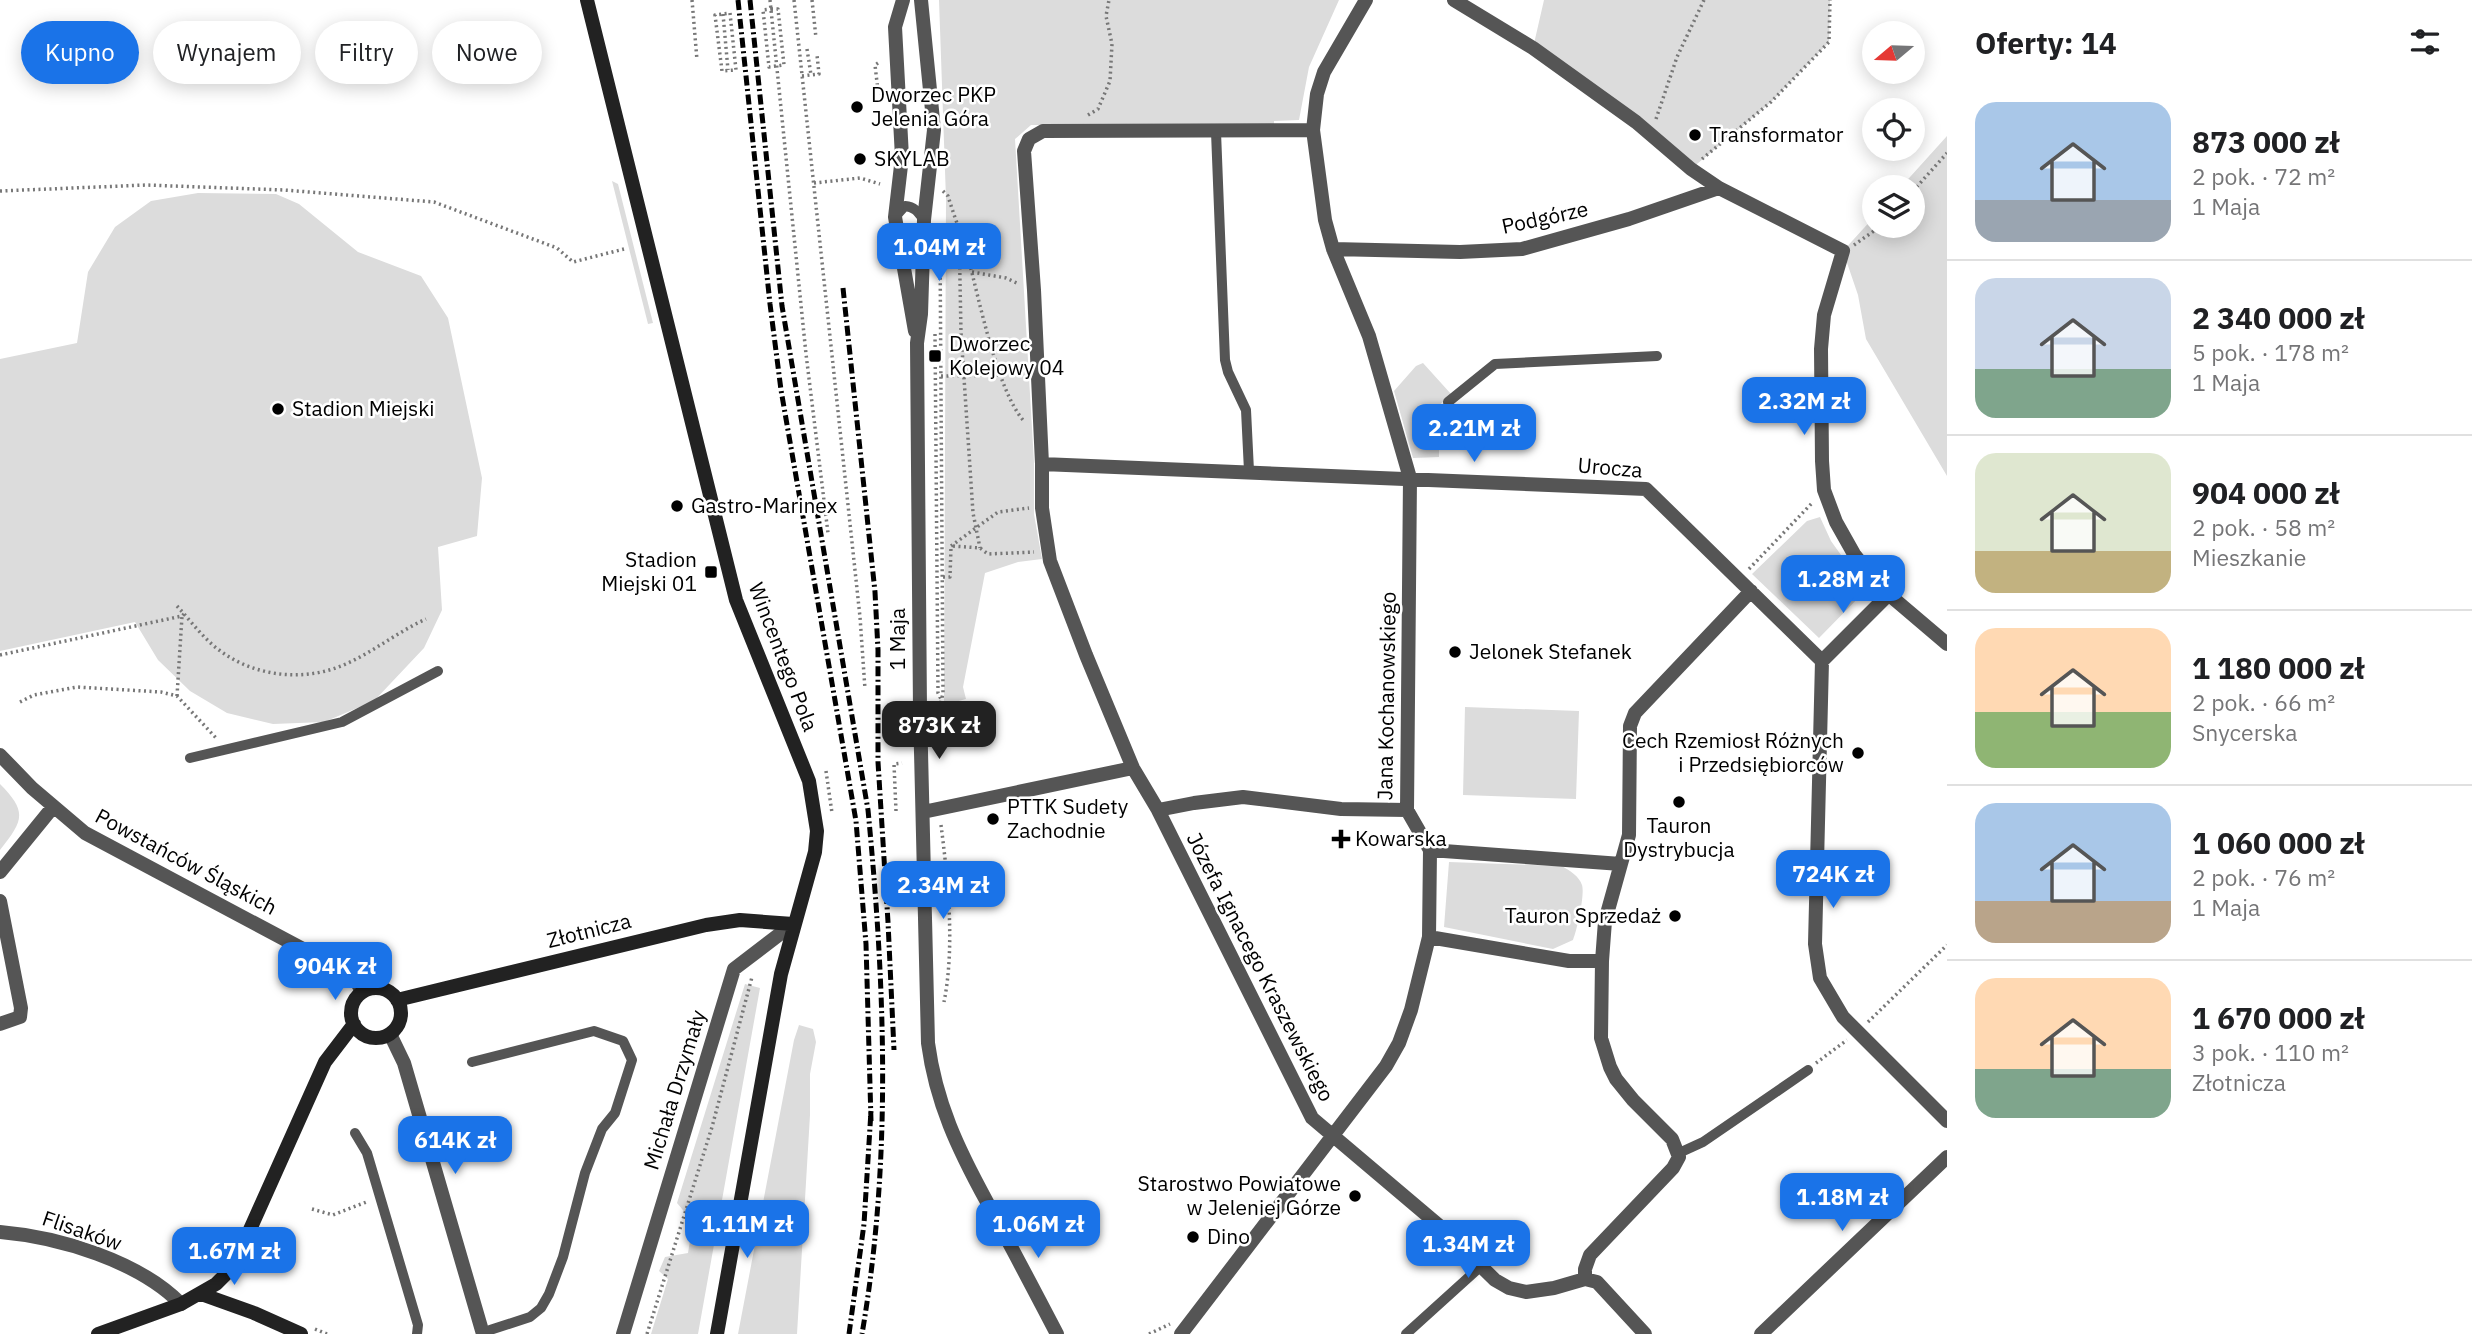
<!DOCTYPE html>
<html lang="pl">
<head>
<meta charset="utf-8">
<style>
	:root { --surface:#fff; --page:#f2f2f2; --text:#202124; --muted:#757577; --line:#e0e0e0; --accent:#1a73e8 }
	body { margin:0; font-family:"IBM Plex Sans",sans-serif; background:var(--page); color:var(--text); height:100vh; display:flex; flex-direction:column; font-size:26px; white-space:nowrap }
	* { box-sizing:border-box; margin:0 }
	p { font-size:23px; color:var(--muted) }
	.icon { flex:none; width:38px; height:38px; fill:none; stroke:currentColor; stroke-width:2; stroke-linecap:round; stroke-linejoin:round }
	.map { position:relative; flex:1; overflow:hidden }
	.panel { display:flex; flex-direction:column; background:var(--surface); width:525px }
	.panel>* { flex:none }
	.hud { position:absolute; left:21px; top:21px; width:665px; height:63px; display:flex; gap:14px }
	.needle { width:46px; rotate:251deg }
	.tools { position:absolute; left:1862px; top:21px; display:grid; gap:14px }
	.tools a { display:grid; place-items:center; width:63px; height:63px; border-radius:50%; background:var(--surface); box-shadow:0 4px 18px #0003; font-size:35px }
	.price { position:absolute; translate:-50% -60px; padding:0 16px; border-radius:14px; background:var(--accent); color:#fff; font-size:23px; line-height:46px; filter:drop-shadow(0 2px 4px #0008) }
	.price::after { content:''; position:absolute; left:50%; top:42px; width:21px; height:16px; margin-left:-10px; background:inherit; clip-path:polygon(0 0,100% 0,50% 100%) }
	.price.selected { background:#222; color:#fff }
	ul { padding:0; list-style:none }
	li { display:flex; align-items:center; gap:21px; height:175px; padding:0 28px }
	li+li { border-top:2px solid var(--line) }
	li span { display:grid; place-items:center; flex:none; width:196px; height:140px; border-radius:21px; color:#555 }
	li>.icon { margin-inline-start:auto }
	span .icon { width:84px; height:84px; fill:#fffc; stroke-width:1 }
	li b { font-size:30px }
	h2 { display:flex; justify-content:space-between; align-items:center; height:84px; padding:0 28px; font-size:30px }
	.chip { padding:0 24px; border-radius:32px; background:var(--surface); box-shadow:0 4px 18px #0003; font-size:24px; line-height:63px }
	.chip.selected { background:var(--accent); color:#fff }
	main { display:flex; flex:1; min-height:0 }
	.map>svg:first-child { display:block }
</style>
</head>
<body>
<main>
<div class="map">
<svg width="1947" height="1334" viewBox="0 0 1947 1334">
	<rect width="100%" height="100%" fill="#fff"/>
	<path fill="#dcdcdc" d="M939,0h400l-30,67 -10,53 -25,1v9l-144,-5h-99l-16,14 19,323v52l8,45 -24,3 -33,11 -22,114 3,12 -22,6 2,-506z
		M1544,0h286l-1,42 -58,60 -80,67 -158,-121z
		M1947,136v340l-81,-137 -8,-44 -15,-44 31,-34v9h39v-39h-12z
		M612,181l6,3 35,139 -5,1z
		M198,193l78,1 23,10 59,48 63,24 27,42 34,160 -5,58 -39,11 4,63 -18,38 -50,53 -50,21 -51,2 -46,-11 -37,-22 -32,-31 -23,-38 -135,29v-292l77,-16 11,-71 27,-45 36,-26z
		M1423,363l28,31 -19,18 -1,15 8,13v17l-26,1 -19,-67 22,-25z
		M1820,517l11,24 35,49 -47,48 -67,-64 55,-53z
		M1465,707l114,4 -3,88 -113,-4z
		M0,784c28,28 23,37 0,66z
		M1449,862l113,4c8,5 17,10 20,19 3,10 -5,45 -9,55l-20,9 -109,-22z
		M745,984l15,4 -62,346h-47l17,-55 -9,-8 6,-14 23,-4 5,-31 -16,-19z
		M799,1025l14,4 3,13 -6,32v41l-13,219h-59l56,-294z"/>
	<g fill="none" stroke-linecap="round" stroke-linejoin="round">
		<path stroke="#777" stroke-width="3.5" stroke-dasharray="2 3.5" stroke-linecap="butt" d="M692,0l5,60
			M770,0l36,354 22,179
			M794,0l66,617 5,72
			M812,0l4,38
			M771,9h7l6,56 -15,2 -6,-57z
			M730,13l6,57 -14,1 -7,-56z
			M723,14l5,56
			M807,49l4,26
			M878,63l-3,2 3,26 4,3
			M802,76l17,-2 -2,-19
			M1088,115l10,-6 12,-28 2,-37 -6,-28 3,-16
			M1656,119l21,-62 27,-57
			M1702,159l69,-57 58,-60 1,-42
			M814,183l46,-5 20,6
			M0,191l146,-6 138,5 150,12 123,46 16,14 51,-13
			M943,191l5,5c6,20 14,40 20,61 11,42 29,132 55,163
			M1913,191l34,-38
			M959,229l2,104 12,180 7,35
			M1854,245l27,-19
			M972,272l34,6 13,6
			M935,334l3,359 3,6
			M941,376l61,-1
			M951,546l47,-34 31,-4
			M953,546l27,2 8,6 46,-2
			M1749,569l64,-67
			M943,577h7l1,-30
			M177,606c12,13 23,28 37,40 34,29 85,37 127,20 30,-12 56,-34 85,-47
			M0,655l182,-39 2,-2
			M177,696l5,-80
			M20,702l14,-7 43,-8 84,5 16,4 40,43
			M937,719l6,-26 -3,-448
			M936,739l26,-4
			M826,771l6,42
			M896,811l-2,-47 8,-1
			M941,825c7,55 14,122 3,177
			M1868,1022l79,-77
			M1816,1063l31,-23
			M312,1209l21,6 36,-14
			M315,1329l12,5
			M647,1334l65,-207 40,-150
			M1149,1334l21,-10"/>
		<path stroke="#555" stroke-width="10" d="M1216,132l9,228 3,12 18,38 3,61
			M895,217l10,-11c10,1 13,6 19,14
			M1448,402l47,-38 162,-8
			M190,758l152,-36 96,-51
			M472,1062l122,-31 29,10 9,19 -17,53 -13,16 -17,44 -22,84 -14,37 -8,14 -11,9 -40,13
			M355,1133l12,20 51,172 -1,9
			M1679,1153l24,-11 105,-72
			M1406,1334l74,-67"/>
		<path stroke="#555" stroke-width="14" d="M903,0l-8,27 7,130 -7,60 20,114
			M921,0l13,130 -10,90 -3,94 -4,29 3,367 8,333c8,60 30,106 59,159 24,44 47,88 70,132
			M1454,0l79,48 103,74 55,47 28,19 124,63 -19,64 -3,34 1,112 2,29 12,32 18,32 26,33 67,57
			M1313,130l-270,1 -14,8 -5,12 10,139 8,174v44l8,53 36,94 47,113 25,42 154,308 130,110 53,52 14,8 17,4 28,-4 31,-9 12,3 48,52
			M1333,249l127,3 62,-3 107,-30 90,-31
			M1042,464l604,25 176,172
			M1822,661l-7,283 5,34 23,39 104,104
			M1822,661l67,-67
			M0,755l32,33 53,45 246,131 26,18 5,10
			M1158,810l36,-7 49,-6 98,12 66,1
			M923,812l210,-44
			M1430,850l191,14
			M0,872l53,-65
			M0,901l21,107 -1,9 -20,7
			M1429,937l140,24h33
			M390,1034l14,29 79,271
			M0,1232c59,5 139,29 181,72
			M1585,1279v-10l5,-14 83,-87 6,-11 -7,-18 -39,-39 -17,-21 -6,-12 -9,-29 1,-77 3,-40 24,-86 1,-109 5,-13 116,-122
			M623,1334l111,-365 59,-45
			M1181,1334l205,-268 13,-23 12,-33 18,-73 1,-87 -23,-40 3,-332 -41,-142 -36,-87 -8,-29 -12,-90 4,-36 7,-22 42,-72
			M1761,1334l186,-177"/>
		<path stroke="#222" stroke-width="14" d="M587,0l149,600 73,181 8,50 -2,21 -34,122 -64,360
			M351 1013a25 25 0 1 1 50 0a25 25 0 1 1-50 0Z
			M397,1000l309,-75 34,-5 53,4
			M201,1294l53,19 47,21
			M98,1334l83,-30 35,-20 13,-13 19,-37 77,-172 29,-38"/>
		<path stroke="#000" stroke-width="5" stroke-dasharray="10 3.5 2 3.5" stroke-linecap="butt" d="M738,0l32,304 11,86 75,431 10,123 5,177
			M750,0l32,306 86,504c17,176 24,349 -6,524
			M843,288l32,304 3,58v112l10,160 6,128
			M849,1334l15,-110 7,-113"/>
	</g>
	<g fill="#000" stroke="#fff" stroke-width="2.5">
		<circle cx="857" cy="107" r="7"/>
		<circle cx="1695" cy="135" r="7"/>
		<circle cx="860" cy="159" r="7"/>
		<rect x="928" y="349" width="14" height="14" rx="3.5"/>
		<circle cx="278" cy="409" r="7"/>
		<circle cx="677" cy="506" r="7"/>
		<rect x="704" y="565" width="14" height="14" rx="3.5"/>
		<circle cx="1455" cy="652" r="7"/>
		<circle cx="1858" cy="753" r="7"/>
		<circle cx="1679" cy="802" r="7"/>
		<circle cx="993" cy="819" r="7"/>
		<path d="M1337.5 828.5h7v7h7v7h-7v7h-7v-7h-7v-7h7z"/>
		<circle cx="1675" cy="916" r="7"/>
		<circle cx="1355" cy="1196" r="7"/>
		<circle cx="1193" cy="1237" r="7"/>
	</g>
	<g text-anchor="middle" stroke-width="5" stroke-linejoin="round" paint-order="stroke">
		<g font-size="21" fill="#000" stroke="#fff" text-anchor="start">
			<text x="871" y="102">Dworzec PKP<tspan x="871" dy="24">Jelenia Góra</tspan></text>
			<text x="1709" y="142">Transformator</text>
			<text x="874" y="166">SKYLAB</text>
			<text x="949" y="351">Dworzec<tspan x="949" dy="24">Kolejowy 04</tspan></text>
			<text x="292" y="416">Stadion Miejski</text>
			<text x="691" y="513">Gastro-Marinex</text>
			<text x="697" y="567" text-anchor="end">Stadion<tspan x="697" dy="24">Miejski 01</tspan></text>
			<text x="1469" y="659">Jelonek Stefanek</text>
			<text x="1844" y="748" text-anchor="end">Cech Rzemiosł Różnych<tspan x="1844" dy="24">i Przedsiębiorców</tspan></text>
			<text x="1007" y="814">PTTK Sudety<tspan x="1007" dy="24">Zachodnie</tspan></text>
			<text x="1679" y="833" text-anchor="middle">Tauron<tspan x="1679" dy="24">Dystrybucja</tspan></text>
			<text x="1355" y="846">Kowarska</text>
			<text x="1661" y="923" text-anchor="end">Tauron Sprzedaż</text>
			<text x="1341" y="1191" text-anchor="end">Starostwo Powiatowe<tspan x="1341" dy="24">w Jeleniej Górze</tspan></text>
			<text x="1207" y="1244">Dino</text>
		</g>
		<g font-size="21" fill="#000" stroke="#fff">
			<text transform="translate(1545 218) rotate(-12)" y="7">Podgórze</text>
			<text transform="translate(1610 468) rotate(5)" y="7">Urocza</text>
			<text transform="translate(898 639) rotate(-90)" y="7">1 Maja</text>
			<text transform="translate(783 657) rotate(69)" y="7">Wincentego Pola</text>
			<text transform="translate(1387 696) rotate(-89)" y="7">Jana Kochanowskiego</text>
			<text transform="translate(186 862) rotate(28)" y="7">Powstańców Śląskich</text>
			<text transform="translate(589 931) rotate(-14)" y="7">Złotnicza</text>
			<text transform="translate(1260 967) rotate(63)" y="7">Józefa Ignacego Kraszewskiego</text>
			<text transform="translate(675 1090) rotate(-73)" y="7">Michała Drzymały</text>
			<text transform="translate(82 1231) rotate(19)" y="7">Flisaków</text>
		</g>
	</g>
</svg>
<div class="tools">
<a><svg class="needle" viewBox="-14 -14 28 28"><path d="M0-13l5 13h-10z" fill="#e53935"/><path d="M0 13l5-13h-10z" fill="#757577"/></svg></a>
<a><svg class="icon" aria-label="locate" viewBox="0 0 24 24"><circle cx="12" cy="12" r="6"/><path d="M12 2v4M12 18v4M2 12h4M18 12h4"/></svg></a>
<a><svg class="icon" aria-label="layers" viewBox="0 0 24 24"><path d="M12 4l9 5-9 5-9-5zM3 14l9 5 9-5"/></svg></a>
</div>
<b class="price" style="left:939px;top:283px">1.04M zł</b>
<b class="price" style="left:1804px;top:437px">2.32M zł</b>
<b class="price" style="left:1474px;top:464px">2.21M zł</b>
<b class="price" style="left:1843px;top:615px">1.28M zł</b>
<b class="price selected" style="left:939px;top:761px">873K zł</b>
<b class="price" style="left:1833px;top:910px">724K zł</b>
<b class="price" style="left:943px;top:921px">2.34M zł</b>
<b class="price" style="left:335px;top:1002px">904K zł</b>
<b class="price" style="left:455px;top:1176px">614K zł</b>
<b class="price" style="left:1842px;top:1233px">1.18M zł</b>
<b class="price" style="left:747px;top:1260px">1.11M zł</b>
<b class="price" style="left:1038px;top:1260px">1.06M zł</b>
<b class="price" style="left:1468px;top:1280px">1.34M zł</b>
<b class="price" style="left:234px;top:1287px">1.67M zł</b>
<div class="hud">
<a class="chip selected">Kupno</a>
<a class="chip">Wynajem</a>
<a class="chip">Filtry</a>
<a class="chip">Nowe</a>
</div>
</div>
<section class="panel">
<h2>Oferty: 14<svg class="icon" aria-label="filters" viewBox="0 0 24 24"><path d="M4 7h16M4 17h16"/><circle cx="9" cy="7" r="2"/><circle cx="15" cy="17" r="2"/></svg></h2>
<ul>
<li><span style="background:linear-gradient(#a9c7e8 70%,#9aa5b1 0)"><svg class="icon" aria-label="home" viewBox="0 0 24 24"><path d="M3 11l9-7 9 7M6 9v11h12V9"/></svg></span><div><b>873 000 zł</b><p>2 pok. · 72 m²</p><p>1 Maja</p></div></li>
<li><span style="background:linear-gradient(#c9d6e8 65%,#7fa58c 0)"><svg class="icon" aria-label="home" viewBox="0 0 24 24"><path d="M3 11l9-7 9 7M6 9v11h12V9"/></svg></span><div><b>2 340 000 zł</b><p>5 pok. · 178 m²</p><p>1 Maja</p></div></li>
<li><span style="background:linear-gradient(#dfe7d0 70%,#c2b280 0)"><svg class="icon" aria-label="home" viewBox="0 0 24 24"><path d="M3 11l9-7 9 7M6 9v11h12V9"/></svg></span><div><b>904 000 zł</b><p>2 pok. · 58 m²</p><p>Mieszkanie</p></div></li>
<li><span style="background:linear-gradient(#ffd9b3 60%,#8fb573 0)"><svg class="icon" aria-label="home" viewBox="0 0 24 24"><path d="M3 11l9-7 9 7M6 9v11h12V9"/></svg></span><div><b>1 180 000 zł</b><p>2 pok. · 66 m²</p><p>Snycerska</p></div></li>
<li><span style="background:linear-gradient(#a9c7e8 70%,#b9a48a 0)"><svg class="icon" aria-label="home" viewBox="0 0 24 24"><path d="M3 11l9-7 9 7M6 9v11h12V9"/></svg></span><div><b>1 060 000 zł</b><p>2 pok. · 76 m²</p><p>1 Maja</p></div></li>
<li><span style="background:linear-gradient(#ffd9b3 65%,#7fa58c 0)"><svg class="icon" aria-label="home" viewBox="0 0 24 24"><path d="M3 11l9-7 9 7M6 9v11h12V9"/></svg></span><div><b>1 670 000 zł</b><p>3 pok. · 110 m²</p><p>Złotnicza</p></div></li>
</ul>
</section>
</main>
</body>
</html>
